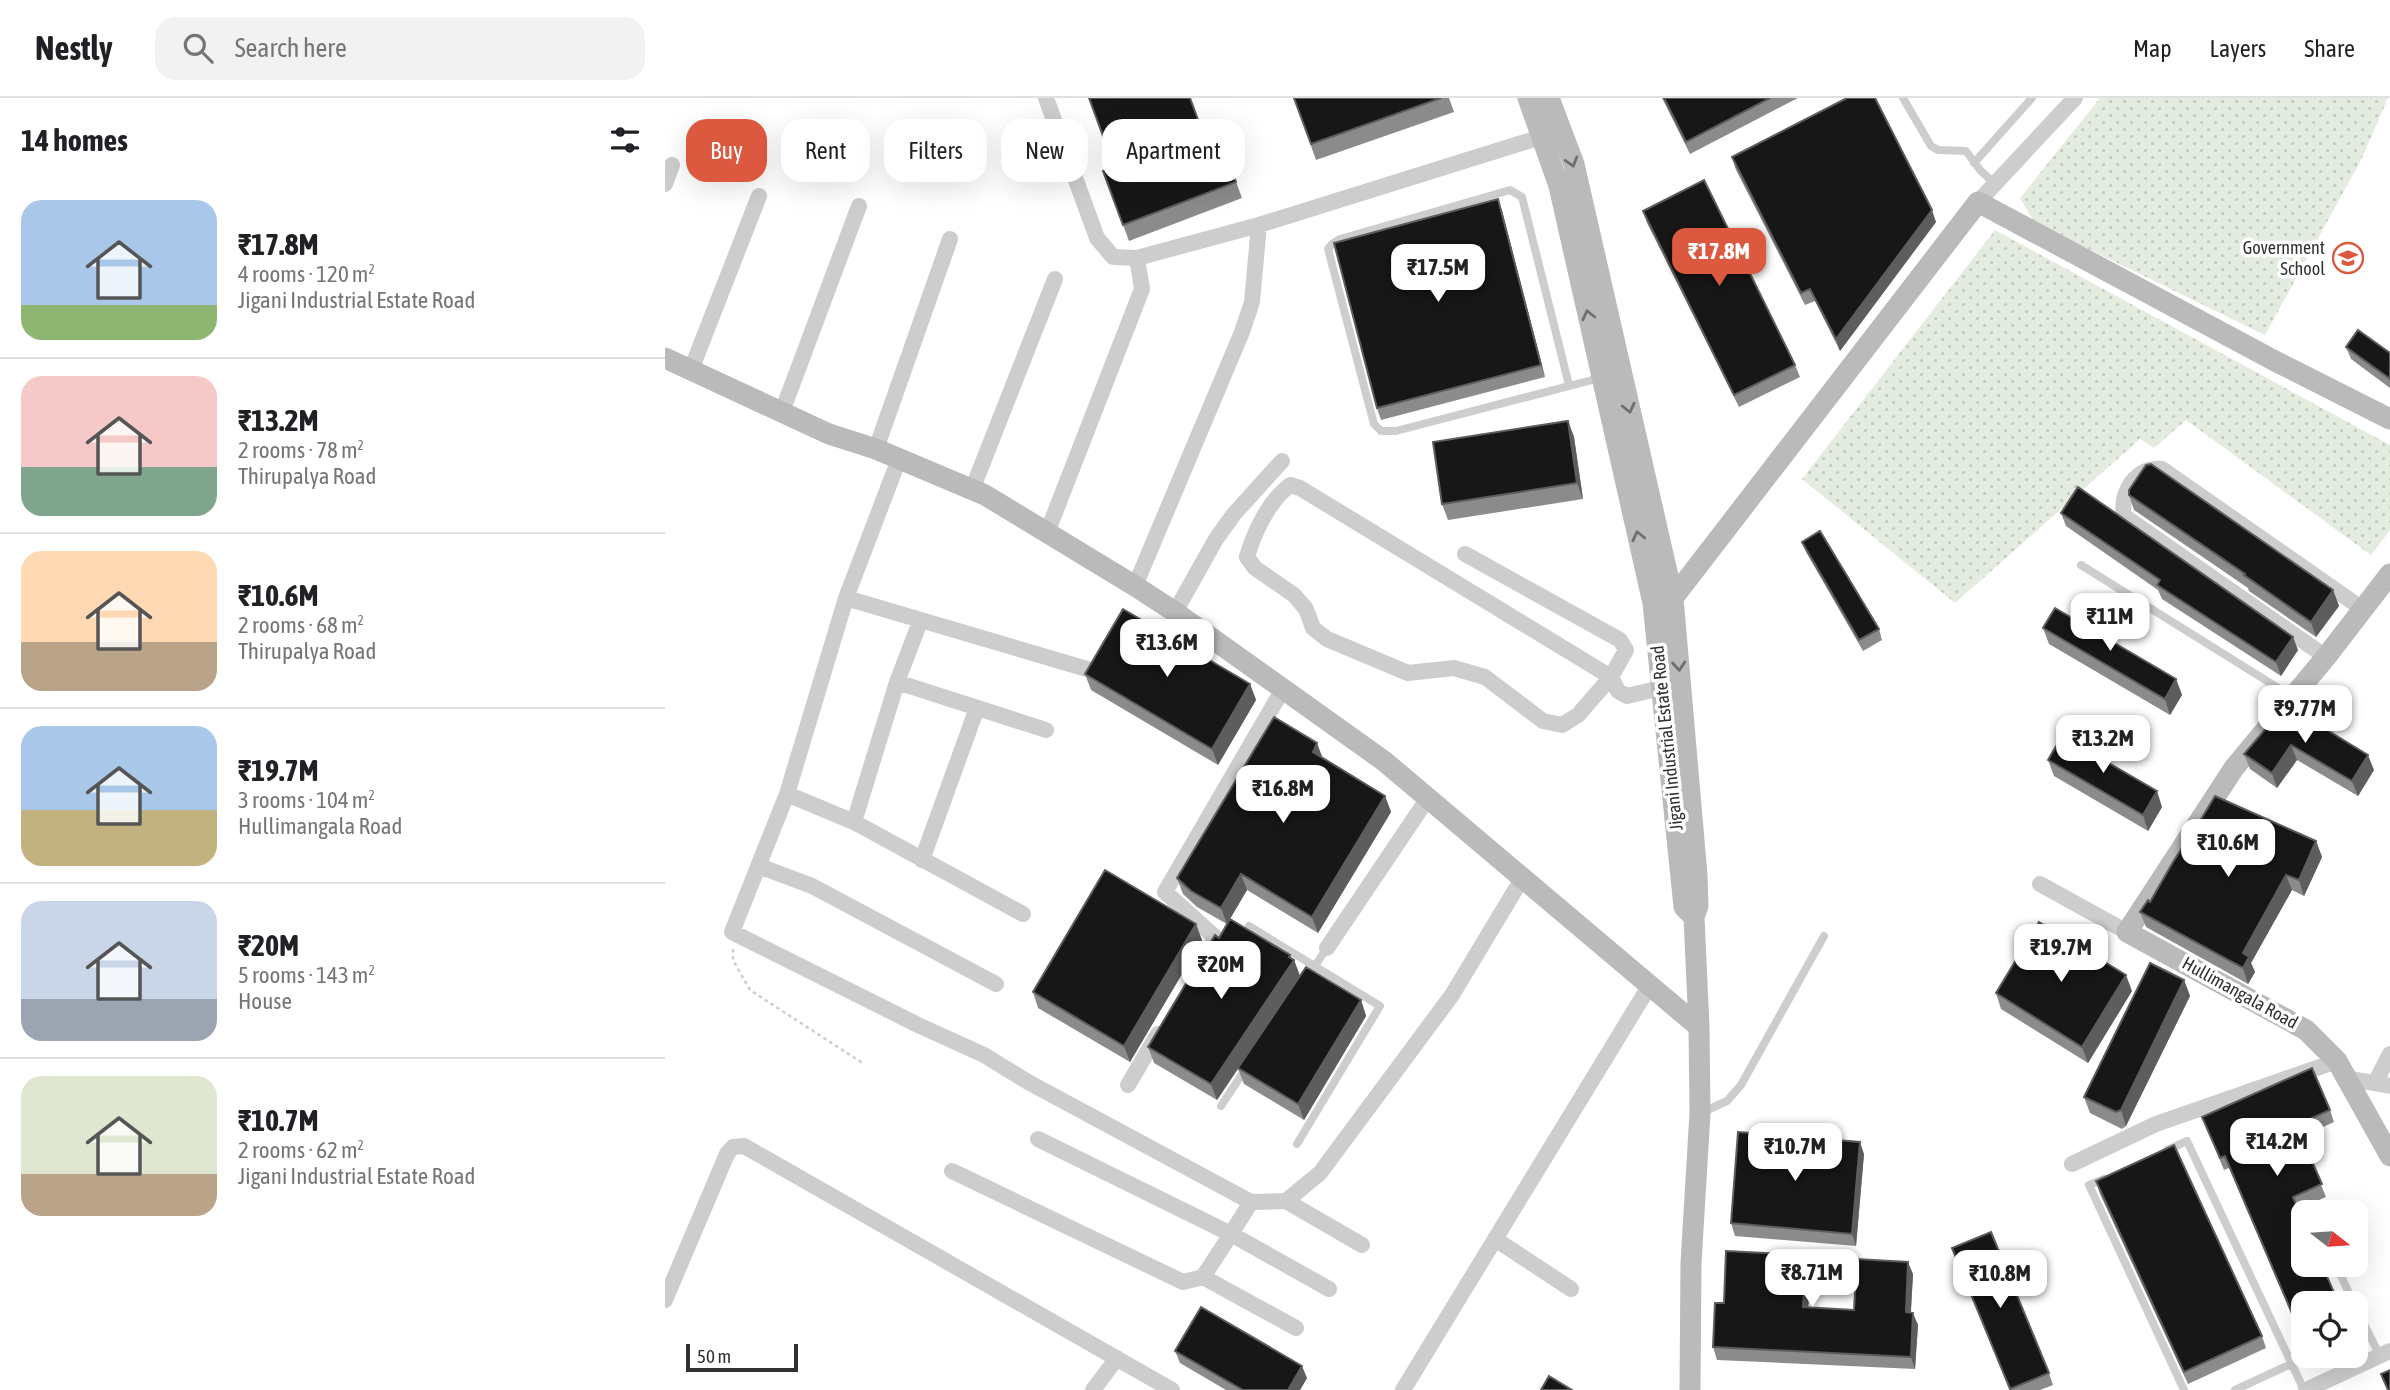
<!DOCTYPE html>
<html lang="en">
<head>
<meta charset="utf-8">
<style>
	:root { --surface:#fff; --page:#f2f2f2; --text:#202124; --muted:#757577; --line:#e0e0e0; --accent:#dc583e }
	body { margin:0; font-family:"Asap Condensed",sans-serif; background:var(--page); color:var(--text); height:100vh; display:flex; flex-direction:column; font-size:26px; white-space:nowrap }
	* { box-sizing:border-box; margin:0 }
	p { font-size:23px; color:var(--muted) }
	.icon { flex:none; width:38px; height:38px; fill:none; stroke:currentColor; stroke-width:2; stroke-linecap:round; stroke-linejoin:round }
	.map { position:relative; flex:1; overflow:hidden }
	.side { display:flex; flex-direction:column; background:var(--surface); width:665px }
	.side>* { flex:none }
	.top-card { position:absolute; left:21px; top:21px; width:665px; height:63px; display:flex; gap:14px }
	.needle { width:46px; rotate:107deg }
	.fabs { position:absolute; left:1626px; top:1102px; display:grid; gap:14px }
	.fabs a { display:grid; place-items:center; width:77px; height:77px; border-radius:14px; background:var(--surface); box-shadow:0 7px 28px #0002; font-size:35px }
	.scale { position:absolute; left:21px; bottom:18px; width:112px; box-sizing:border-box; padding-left:7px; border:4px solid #303030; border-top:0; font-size:19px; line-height:24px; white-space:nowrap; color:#303030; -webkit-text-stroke:5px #fff; paint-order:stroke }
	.price { position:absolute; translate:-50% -60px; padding:0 16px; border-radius:14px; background:#fff; color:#222; font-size:23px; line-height:46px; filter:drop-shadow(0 2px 4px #0008) }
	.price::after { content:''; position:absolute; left:50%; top:42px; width:21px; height:16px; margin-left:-10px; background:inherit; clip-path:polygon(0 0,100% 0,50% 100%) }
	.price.active { background:var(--accent); color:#fff }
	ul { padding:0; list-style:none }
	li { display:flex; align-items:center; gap:21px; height:175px; padding:0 21px }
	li+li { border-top:2px solid var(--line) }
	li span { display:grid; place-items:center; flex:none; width:196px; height:140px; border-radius:21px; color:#555 }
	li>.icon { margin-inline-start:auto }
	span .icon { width:84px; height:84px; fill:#fffc; stroke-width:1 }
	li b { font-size:30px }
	h2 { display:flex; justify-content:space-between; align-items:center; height:84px; padding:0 21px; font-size:30px }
	.pill { padding:0 24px; border-radius:21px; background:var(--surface); box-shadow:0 7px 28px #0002; font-size:24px; line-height:63px }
	.pill.active { background:var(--accent); color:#fff }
	header { display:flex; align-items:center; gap:42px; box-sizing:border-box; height:98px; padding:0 35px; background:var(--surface); border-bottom:2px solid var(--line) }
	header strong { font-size:33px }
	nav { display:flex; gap:38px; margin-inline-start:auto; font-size:24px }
	.search { width:490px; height:63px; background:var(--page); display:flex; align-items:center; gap:18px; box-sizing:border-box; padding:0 24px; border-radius:21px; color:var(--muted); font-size:26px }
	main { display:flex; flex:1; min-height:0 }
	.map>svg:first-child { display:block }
</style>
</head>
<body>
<header>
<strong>Nestly</strong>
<div class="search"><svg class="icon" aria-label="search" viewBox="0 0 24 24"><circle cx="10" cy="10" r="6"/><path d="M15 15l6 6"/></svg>Search here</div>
<nav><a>Map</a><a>Layers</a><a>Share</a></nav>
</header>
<main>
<section class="side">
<h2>14 homes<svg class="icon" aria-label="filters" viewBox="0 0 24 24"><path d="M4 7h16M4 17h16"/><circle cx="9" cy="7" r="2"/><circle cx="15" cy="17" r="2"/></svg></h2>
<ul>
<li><span style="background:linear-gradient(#a9c7e8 75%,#8fb573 0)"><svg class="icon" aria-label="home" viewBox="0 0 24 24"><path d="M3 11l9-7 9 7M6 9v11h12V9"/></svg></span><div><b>₹17.8M</b><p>4 rooms · 120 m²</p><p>Jigani Industrial Estate Road</p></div></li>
<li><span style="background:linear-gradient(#f6c9c9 65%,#7fa58c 0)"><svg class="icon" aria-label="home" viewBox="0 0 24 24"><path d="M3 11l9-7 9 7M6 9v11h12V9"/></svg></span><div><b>₹13.2M</b><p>2 rooms · 78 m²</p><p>Thirupalya Road</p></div></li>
<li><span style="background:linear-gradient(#ffd9b3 65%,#b9a48a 0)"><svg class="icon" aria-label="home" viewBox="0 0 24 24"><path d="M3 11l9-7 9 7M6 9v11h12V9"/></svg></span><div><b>₹10.6M</b><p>2 rooms · 68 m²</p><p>Thirupalya Road</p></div></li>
<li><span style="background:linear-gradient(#a9c7e8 60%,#c2b280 0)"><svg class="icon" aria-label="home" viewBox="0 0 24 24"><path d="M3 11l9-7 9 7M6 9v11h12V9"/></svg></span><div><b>₹19.7M</b><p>3 rooms · 104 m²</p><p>Hullimangala Road</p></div></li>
<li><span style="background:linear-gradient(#c9d6e8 70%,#9aa5b1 0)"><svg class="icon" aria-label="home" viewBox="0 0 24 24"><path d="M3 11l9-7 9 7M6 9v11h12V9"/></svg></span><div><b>₹20M</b><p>5 rooms · 143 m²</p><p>House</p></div></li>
<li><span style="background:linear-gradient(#dfe7d0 70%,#b9a48a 0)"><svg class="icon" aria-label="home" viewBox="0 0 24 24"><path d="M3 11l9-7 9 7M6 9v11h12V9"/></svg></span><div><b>₹10.7M</b><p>2 rooms · 62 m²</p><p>Jigani Industrial Estate Road</p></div></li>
</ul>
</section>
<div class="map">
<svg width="1725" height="1292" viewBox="0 0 1725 1292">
	<defs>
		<pattern id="grass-dots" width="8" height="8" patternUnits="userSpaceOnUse" patternTransform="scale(1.75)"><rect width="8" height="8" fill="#e3ecdf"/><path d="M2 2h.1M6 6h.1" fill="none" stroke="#c3cbc0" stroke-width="1.8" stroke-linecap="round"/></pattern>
	</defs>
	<rect width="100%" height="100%" fill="#fff"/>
	<path fill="url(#grass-dots)" d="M1435,0h288l-26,60 -97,177 -230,-112 -15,-25z
		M1330,132l395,215v85l-19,25 -185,-135 -32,28 -14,-9 -185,164 -153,-124z"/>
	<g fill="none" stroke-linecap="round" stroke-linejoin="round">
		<path stroke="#cdcdcd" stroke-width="2.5" stroke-dasharray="3.5 3.5" stroke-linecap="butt" d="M68,851v11l17,30 114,74"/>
		<path stroke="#cdcdcd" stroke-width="8" d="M1238,0l28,48 7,4 28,1 14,19 15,14
			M1309,65l58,-65
			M904,287l-47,-188 -12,-7 -170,49 -8,5 -4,5 46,175 7,7h15l204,-53
			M1416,467l210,131
			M584,828l131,80 -83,138
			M647,872l15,-22
			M556,1008l25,-38
			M1038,1014l24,-11 14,-16 83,-149
			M1502,1052l20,-9 117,249
			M1439,1081l-15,6 95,205
			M1671,1167l18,39
			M1690,1208l25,50
			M1570,1292l56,-26"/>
		<path stroke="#cdcdcd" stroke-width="16" d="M381,0l51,140 16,19 24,1 122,-33 282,-88
			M0,86l7,-19
			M1313,104l97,-104
			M26,272l68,-174
			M117,314l77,-206
			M211,351l74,-210
			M234,361l-53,139 -59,196 -55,138 186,93 66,30 44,27 223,120 35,-1 34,-28 132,-178 71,-118
			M307,392l83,-211
			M382,435l95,-244 -5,-31
			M800,456l155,86 6,10 -15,27 -311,-189 -10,-3c-21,16 -36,47 -43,72l8,11 39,27 12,14 7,19 14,11 81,34 46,-5 31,9 58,44 19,4 16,-10 33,-38 7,14 9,5 34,-8
			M470,488l107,-254 10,-30 7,-77
			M181,500l241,71
			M510,514l41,-73 18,-25 48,-53
			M1661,559l-202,-141c-4,-24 12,-50 38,-47l202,141
			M232,584l149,48
			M122,696l67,28 169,92
			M189,724l43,-140 23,-60
			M257,762l55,-152
			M94,768l53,20 184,98
			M1375,786l87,48
			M662,850l101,-150
			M541,856l10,-16 -51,-46 118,-203
			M1681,980l44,8
			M1710,985l15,-29
			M463,987l30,-51
			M373,1041l193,95 20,-32
			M1407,1066l84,-40 181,-63
			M287,1073l231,111 20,-5 28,-43 98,55
			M621,1103l76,44
			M830,1141l76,50
			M538,1179l93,51
			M0,1202l62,-146 6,-7 11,-1 428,244
			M428,1292l24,-32
			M738,1292l247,-405
			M1641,1292l84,-39"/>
		<path stroke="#bababa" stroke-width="21" d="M863,0l31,88 94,417 31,304 10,10 5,110 1,86 -9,150 -1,127
			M884,0l25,66 99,434 24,277 1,31 -4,11
			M0,260l164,76 47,15 109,46 150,91 40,26 209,149 315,266
			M1725,476l-64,83 -92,111 -107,164 179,98 31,31 53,95
			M988,505l20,-5 305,-396 297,159 115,58"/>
	</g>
	<path fill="#8b8b8b" d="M629,0h155l5,14 -138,48z
		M997,0h136l-108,56z
		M551,30l26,70 -113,43 -26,-70z
		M1067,59l204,65 -96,129 -25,-50 -10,4 -69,-135z
		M837,113l43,166 -164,43 -4,-12z
		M978,113l152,154 5,12 -61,30 -92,-184z
		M1681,249l44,6v35l-39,-29z
		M903,323l6,16 9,62 -135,21 -6,-16z
		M1464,397l204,95 6,16 -23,31 -67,-46 -1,-3 -114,-78z
		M1396,415l237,137 -17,26 -119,-77 -4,-9 -92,-64z
		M1137,444l77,87 3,11 -19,11 -57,-99z
		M1378,530l133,51 6,16 -12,20 -121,-71z
		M420,576l165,10 6,16 -38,65 -127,-75z
		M1621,607l88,65 -16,26 -61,-36 -20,28 -27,-19 -6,-15z
		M658,660l62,38 6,16 -73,121 -71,-43 -20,34 -30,-17 -14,-13 -6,-16z
		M1383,662l114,47 -14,24 -94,-55z
		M1527,740l124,3 6,16 -18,39 -12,-6 -41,73 4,9 -7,12 -102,-57 -6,-15 10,-10z
		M537,842l-72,122 -92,-54 -5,-16z
		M625,857l2,4 2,1 6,16 61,24 5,16 -62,104 -60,-36 -6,-15 -21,31 -63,-37 -6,-16z
		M1519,882l6,16 -64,130 -4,3 -32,-16 -6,-16z
		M1467,893l-44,72 -87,-54 -5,-16z
		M1665,1012l4,12 -33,15 25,60 -28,12 5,95v37l-74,-173 -5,2 -22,-53z
		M1199,1056l-8,92 -121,-10 -4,-13z
		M1431,1083l166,155 4,12 -78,36 -88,-190z
		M1287,1150l97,125 4,12 -13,5h-30z
		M1145,1169l-2,40 46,3 59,-36 -2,38 7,13 -3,44 -198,-9 -4,-13 11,-44z
		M510,1253l132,27 -7,12h-74l-46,-27z"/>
	<path fill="#5d5d5d" d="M833,101l4,12 43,166 -4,-12z
		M1267,112l4,12 -96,129 -4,-12z
		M903,323l6,16 9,62 -6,-16z
		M1668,492l6,16 -23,31 -5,-15z
		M1628,539l5,13 -17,26 -5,-14z
		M1511,581l6,16 -12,20 -5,-16z
		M585,586l6,16 -38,65 -6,-16z
		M652,645l6,16 -10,-7z
		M1626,647l6,15 -20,28 -5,-15z
		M1703,657l6,15 -16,26 -6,-15z
		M1492,693l5,16 -14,24 -5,-16z
		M720,698l6,16 -73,121 -6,-16z
		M1651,743l6,16 -18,39 -5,-16z
		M576,776l6,16 -20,34 -6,-16z
		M1621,777l6,15 -41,73 4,9 -7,12 -5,-16v-15z
		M531,826l6,16 -72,122 -6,-16z
		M625,857l3,7 1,-2 6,16 -83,124 -6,-16z
		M1461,877l6,16 -44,72 -6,-16z
		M1519,882l6,16 -64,130 -5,-16z
		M696,902l5,16 -62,104 -6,-16z
		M1195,1044l4,12 -8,92 -4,-12z
		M1141,1157l4,12 -2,52 -5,-12z
		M1243,1164l5,12 -3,50 -4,-12z
		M1248,1215l5,12 -3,44 -4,-12z
		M637,1268l5,12 -7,12h-12z"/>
	<path fill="#171717" stroke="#5d5d5d" stroke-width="2" d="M424,0h101l13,35 13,-5 20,54 -113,43 -20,-54 11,-5z
		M629,0h147l-130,46z
		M999,0h106l-84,44z
		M1182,0h28l57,112 -96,129 -26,-50 -9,4 -69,-136z
		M1039,82l91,185 -61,30 -91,-184z
		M833,101l43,166 -164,43 -43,-165z
		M1693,232l32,23v26l-44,-32z
		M903,323l9,62 -135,21 -9,-62z
		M1486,366l182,126 -22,32 -67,-47 1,-1 -116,-79v-5l17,-25z
		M1413,389l215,150 -17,25 -119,-77 3,-5 -99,-67z
		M1155,433l59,98 -20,11 -57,-98z
		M1390,510l121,71 -11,20 -122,-71z
		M458,511l127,75 -38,65 -127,-75z
		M1621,607l82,50 -16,26 -61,-36 -19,28 -28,-19z
		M609,619l43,26 -4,9 72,44 -73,121 -71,-43 -20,34 -30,-17 -14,-13z
		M1397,638l95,55 -14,24 -95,-55z
		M1550,698l101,45 -17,39 -13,-5 -43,78 6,4 -6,11 -103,-56 8,-12 2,2 23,-40 16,-25 3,1 8,-17z
		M440,772l91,54 -72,122 -91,-54z
		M565,821l60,36 -1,2 5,3 -83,124 -63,-37 67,-112 4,3z
		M1374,824l87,53 -44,72 -86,-54z
		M1485,865l34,17 -63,130 -5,2 -32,-15z
		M641,869l55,33 -63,104 -60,-36z
		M1647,970l18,42 -34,15 26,59 -29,13 10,24v44h19l17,39h-36v35l-78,-183 -5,2 -18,-41z
		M1073,1034l122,10 -8,92 -121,-11z
		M1509,1047l88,191 -78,36 -88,-191z
		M1326,1134l58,141 -39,16 -58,-141z
		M1061,1153l80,4 -3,52 51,3 3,-51 51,3 -2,50 7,1 -2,44 -198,-10 2,-44h9z
		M536,1209l101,59 -14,24h-45l-68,-39z
		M1725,1272v20h-2l-7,-16z
		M884,1278l23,14h-31z"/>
	<defs><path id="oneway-chevron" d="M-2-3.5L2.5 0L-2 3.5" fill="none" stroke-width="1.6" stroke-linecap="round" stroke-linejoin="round" transform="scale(1.75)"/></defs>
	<g stroke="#6e6e6e">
		<use href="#oneway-chevron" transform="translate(907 64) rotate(73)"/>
		<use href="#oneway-chevron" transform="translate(923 217) rotate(-103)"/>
		<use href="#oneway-chevron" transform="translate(964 310) rotate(77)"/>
		<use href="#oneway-chevron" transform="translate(973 438) rotate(-103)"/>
		<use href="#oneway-chevron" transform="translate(1014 568) rotate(85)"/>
	</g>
	<defs>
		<g id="school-ring" transform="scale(1.575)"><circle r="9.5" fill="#fff" stroke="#dc583e" stroke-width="1.5"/><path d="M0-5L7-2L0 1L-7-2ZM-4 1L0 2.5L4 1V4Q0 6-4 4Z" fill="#dc583e"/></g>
	</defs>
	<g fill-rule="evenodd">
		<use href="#school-ring" x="1683" y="160"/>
	</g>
	<g text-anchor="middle" stroke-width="7" stroke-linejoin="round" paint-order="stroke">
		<g font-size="18" fill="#303030" stroke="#fff" text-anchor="end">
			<text x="1660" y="156">Government<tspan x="1660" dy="21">School</tspan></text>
		</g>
		<g font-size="18" fill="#303030" stroke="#fff">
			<text transform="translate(1002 640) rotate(-96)" y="6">Jigani Industrial Estate Road</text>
			<text transform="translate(1575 895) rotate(29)" y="6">Hullimangala Road</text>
		</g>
	</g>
</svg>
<div class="fabs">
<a><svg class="needle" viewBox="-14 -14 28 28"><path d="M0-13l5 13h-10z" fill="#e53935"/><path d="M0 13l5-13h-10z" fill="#757577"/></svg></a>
<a><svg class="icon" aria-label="locate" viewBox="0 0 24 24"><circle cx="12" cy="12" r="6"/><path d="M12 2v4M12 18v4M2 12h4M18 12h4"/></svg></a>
</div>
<div class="scale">50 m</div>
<b class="price active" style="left:1054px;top:190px">₹17.8M</b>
<b class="price" style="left:773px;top:206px">₹17.5M</b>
<b class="price" style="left:1445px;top:555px">₹11M</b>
<b class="price" style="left:502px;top:581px">₹13.6M</b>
<b class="price" style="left:1640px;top:647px">₹9.77M</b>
<b class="price" style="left:1438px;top:677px">₹13.2M</b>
<b class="price" style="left:618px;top:727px">₹16.8M</b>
<b class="price" style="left:1563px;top:781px">₹10.6M</b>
<b class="price" style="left:1396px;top:886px">₹19.7M</b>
<b class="price" style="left:556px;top:903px">₹20M</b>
<b class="price" style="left:1612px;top:1080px">₹14.2M</b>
<b class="price" style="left:1130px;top:1085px">₹10.7M</b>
<b class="price" style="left:1147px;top:1211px">₹8.71M</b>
<b class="price" style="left:1335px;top:1212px">₹10.8M</b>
<div class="top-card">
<a class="pill active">Buy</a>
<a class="pill">Rent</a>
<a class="pill">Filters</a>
<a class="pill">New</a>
<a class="pill">Apartment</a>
</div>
</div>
</main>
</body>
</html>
